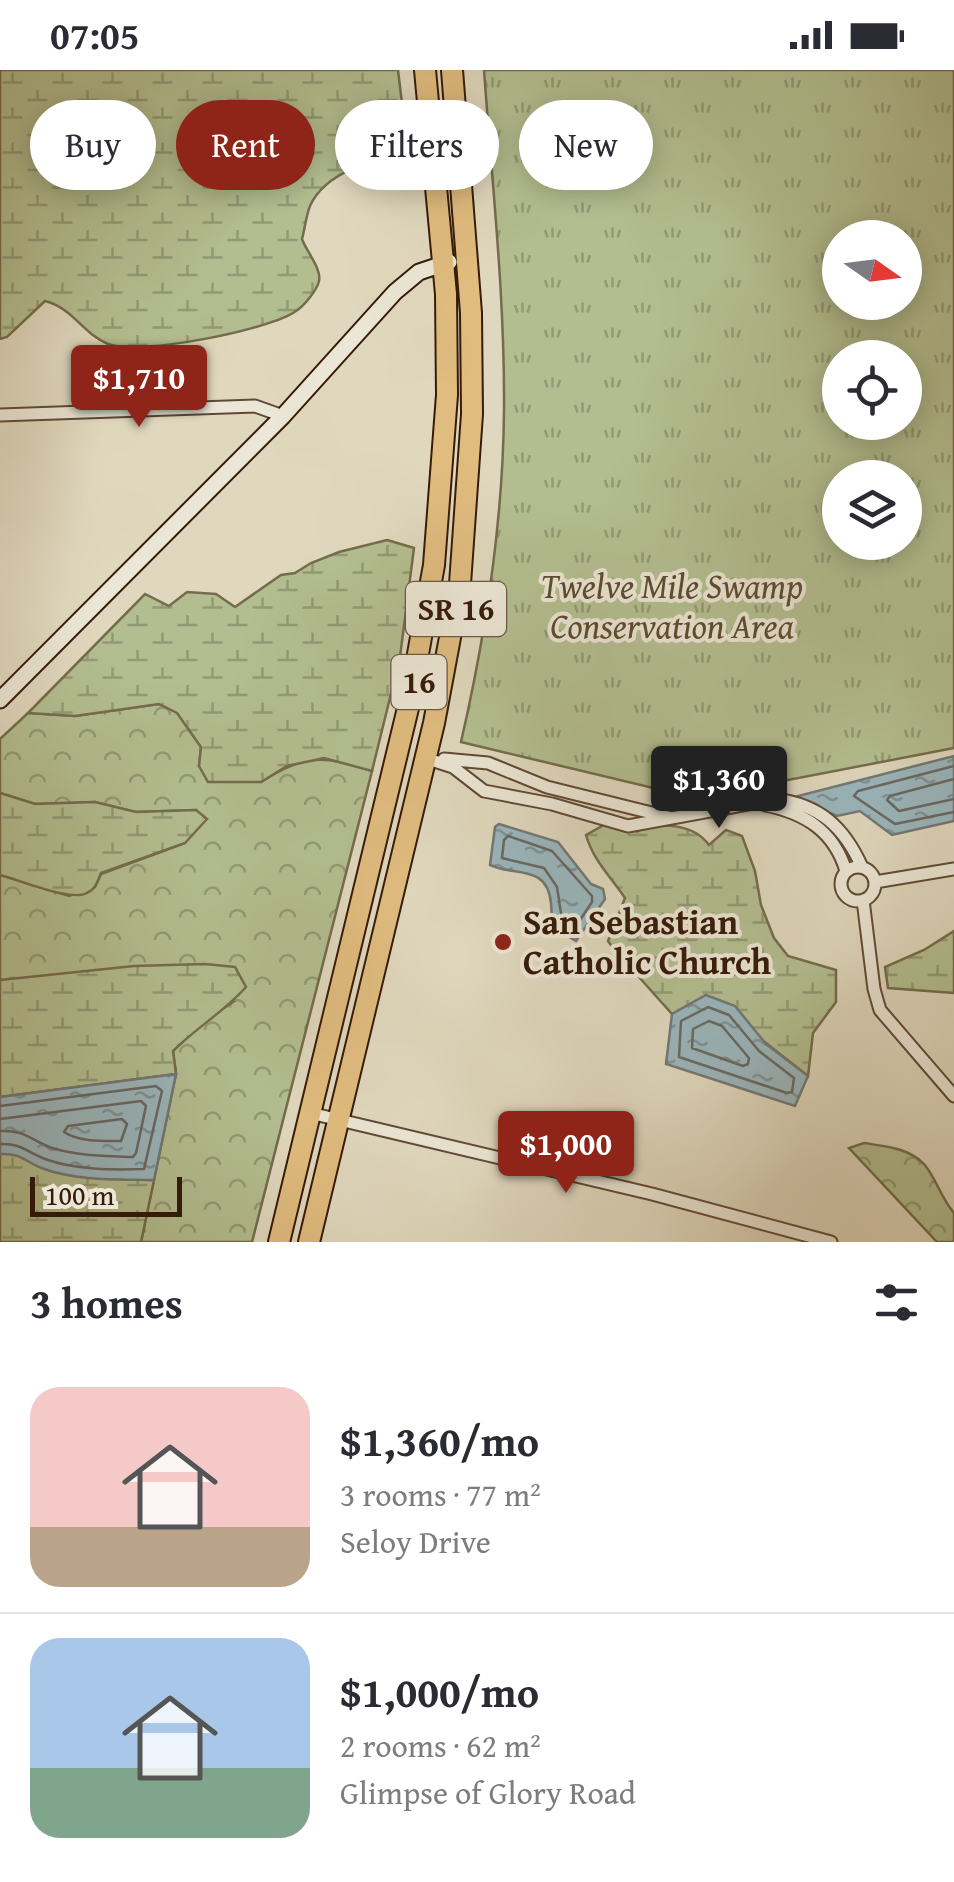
<!DOCTYPE html>
<html lang="en">
<head>
<meta charset="utf-8">
<style>
	:root { --surface:#fff; --page:#f2f2f3; --text:#2b2b33; --muted:#7c7c81; --line:#e1e1e2; --accent:#8f2418 }
	body { margin:0; font-family:"Gentium Book Plus",serif; background:var(--page); color:var(--text); height:100vh; display:flex; flex-direction:column; font-size:38px; white-space:nowrap }
	* { box-sizing:border-box; margin:0 }
	p { font-size:32px; color:var(--muted) }
	.icon { flex:none; width:55px; height:55px; fill:none; stroke:currentColor; stroke-width:2; stroke-linecap:round; stroke-linejoin:round }
	.map { position:relative; height:1172px; overflow:hidden }
	.drawer { display:flex; flex-direction:column; background:var(--surface); flex:1 }
	.drawer>* { flex:none }
	.banner { position:absolute; left:30px; top:30px; width:895px; height:90px; display:flex; gap:20px }
	.needle { width:65px; rotate:104deg }
	.controls { position:absolute; left:822px; top:150px; display:grid; gap:20px }
	.controls a { display:grid; place-items:center; width:100px; height:100px; border-radius:50%; background:var(--surface); box-shadow:0 5px 25px #0003; font-size:50px }
	.scale { position:absolute; left:30px; bottom:25px; width:152px; box-sizing:border-box; padding-left:10px; border:5px solid #361b09; border-top:0; font-size:28px; line-height:35px; white-space:nowrap; color:#361b09; -webkit-text-stroke:8px #ebe6d5; paint-order:stroke }
	.price { position:absolute; translate:-50% -85px; padding:0 22px; border-radius:10px; background:var(--accent); color:#fff; font-size:32px; line-height:65px; filter:drop-shadow(0 2px 5px #0008) }
	.price::after { content:''; position:absolute; left:50%; top:60px; width:30px; height:22px; margin-left:-15px; background:inherit; clip-path:polygon(0 0,100% 0,50% 100%) }
	.price.active { background:#222; color:#fff }
	ul { padding:0; list-style:none }
	li { display:flex; align-items:center; gap:30px; height:250px; padding:0 30px }
	li+li { border-top:2px solid var(--line) }
	li span { display:grid; place-items:center; flex:none; width:280px; height:200px; border-radius:30px; color:#555 }
	li>.icon { margin-inline-start:auto }
	span .icon { width:120px; height:120px; fill:#fffc; stroke-width:1 }
	li b { font-size:42px }
	h2 { display:flex; justify-content:space-between; align-items:center; height:120px; padding:0 30px; font-size:42px }
	.tag { padding:0 35px; border-radius:45px; background:var(--surface); box-shadow:0 5px 25px #0003; font-size:35px; line-height:90px }
	.tag.active { background:var(--accent); color:#fff }
	.status { display:flex; justify-content:space-between; align-items:center; height:70px; padding:0 50px; background:var(--surface); direction:ltr }
	.status svg { height:28px; fill:currentColor }
	.map>svg:first-child { display:block }
</style>
</head>
<body>
<div class="status"><b>07:05</b><svg viewBox="0 0 49 12"><path d="M0 12V9h3v3zM5 12V6h3v6zM10 12V3h3v9zM15 12V0h3v12zM26 1h20v11H26zM47 4h2v5h-2z"/></svg></div>
<div class="map">
<svg width="954" height="1172" viewBox="0 0 954 1172">
	<defs>
		<pattern id="forest-crowns" width="20" height="18" patternUnits="userSpaceOnUse" patternTransform="scale(2.5)"><rect width="20" height="18" fill="#b3be90"/><path d="M2 6a3 3 0 1 1 6 0M12 15a3 3 0 1 1 6 0" fill="none" stroke="#929a74"/></pattern>
		<pattern id="wetland-marsh" width="20" height="14" patternUnits="userSpaceOnUse" patternTransform="scale(2.5)"><rect width="20" height="14" fill="#b3be90"/><path d="M1 5h8M5 5V1M11 12h8M15 12V8" fill="none" stroke="#929a74"/></pattern>
		<pattern id="park-tufts" width="24" height="20" patternUnits="userSpaceOnUse" patternTransform="scale(2.5)"><rect width="24" height="20" fill="#b3be90"/><path d="M3 7l-1-3M5 7V3M7 7l1-3M15 17l-1-3M17 17v-4M19 17l1-3" fill="none" stroke="#929a74"/></pattern>
		<pattern id="water-ripples" width="26" height="14" patternUnits="userSpaceOnUse" patternTransform="scale(2.5)"><rect width="26" height="14" fill="#9ab6bd"/><path d="M2 4q2-2 4 0t4 0M15 11q2-2 4 0t4 0" fill="none" stroke="#7e9398"/></pattern>
	</defs>
	<rect width="100%" height="100%" fill="#e0d8be"/>
	<filter id="stains"><feTurbulence type="fractalNoise" baseFrequency=".002" numOctaves="4"/><feColorMatrix values="0 0 0 0 .2 0 0 0 0 .09 0 0 0 0 .02 0 0 0 .5 -.17"/></filter>
	<radialGradient id="worn" r=".72"><stop offset=".6" stop-color="#630" stop-opacity="0"/><stop offset="1" stop-color="#630" stop-opacity=".3"/></radialGradient>
	<path fill="url(#forest-crowns)" stroke="#746c4c" stroke-width="2.5" d="M159,634l18,8 24,35 -2,19 62,16c45,-28 61,-27 111,-11l-120,471h-111l35,-168 -3,-23 29,-28 31,-21 -233,-22v-105l69,21 26,-9 6,-13 84,-31 11,-33 -61,2 -40,-10 -60,2 -35,-11v-54l28,-26 47,3z
		M864,1073c20,3 45,5 60,21 12,14 17,34 30,49v29h-17l-88,-94z"/>
	<path fill="url(#wetland-marsh)" stroke="#746c4c" stroke-width="2.5" d="M0,0h398l10,83c-33,5 -83,19 -98,53 -4,10 -5,22 -8,33 4,12 20,30 17,42 -2,9 -15,25 -23,30 -26,19 -158,45 -188,33 -25,-10 -35,-36 -63,-43l-38,36 -7,2z
		M387,470l27,8 -14,109 -28,114 -48,-13 -37,8 -26,16h-53l-9,-16 2,-19 -24,-34 -18,-9 -84,12 -47,-3 117,-119 24,12 18,-14 29,2 19,13 46,-32 14,-2 16,-10 28,-11z
		M0,723l35,11 60,-2 41,10 60,-2 11,9 -22,24 -84,30c-4,9 -5,16 -14,20 -16,9 -67,-13 -87,-18z
		M611,751l25,10c24,-9 57,-8 73,14l17,-15 16,6 13,35 6,34 13,33 14,18 48,14v32l-23,31 -5,43 -102,-80 -34,18 -59,-66 -5,-7 17,-43c-15,-22 -32,-38 -39,-63z
		M954,861v62l-66,-5 -3,-21 39,-17z
		M205,894l30,3 11,20c-21,24 -50,41 -73,64l3,23 -176,23v-117l134,-14z
		M16,1083c46,27 86,25 138,27l-13,62h-141v-88z"/>
	<path fill="url(#park-tufts)" stroke="#746c4c" stroke-width="2.5" fill-rule="evenodd" d="M484,0h470v678l-259,50 -234,-56c25,-109 42,-219 43,-331 1,-114 -12,-228 -20,-341zM840,168h65v64h-65zM840,288h65v64h-65zM840,408h65v64h-65z"/>
	<path fill="url(#water-ripples)" stroke="#727875" stroke-width="2.5" d="M954,686v65l-62,14 -32,-24 -23,5 -43,-19z
		M499,754l59,18 33,42 12,5 2,10 -29,42 -23,-14c-2,-8 -1,-15 -2,-24 -4,-39 -35,-26 -61,-38l5,-38z
		M706,925l29,11 31,38 42,32 -13,30 -129,-42 6,-50z
		M176,1004l-22,106c-36,-1 -76,1 -110,-11 -19,-7 -22,-16 -44,-15v-57z"/>
	<g fill="none" stroke-linecap="round" stroke-linejoin="round">
		<path stroke="#686863" stroke-width="2.5" d="M954,696l-96,25 -4,5 41,28 59,-12
			M954,709l-64,17 -3,4 12,11 55,-12
			M508,766l44,15 40,45v6l-16,24h-5l-9,-6 -5,-33 -13,-19 -42,-10 2,-18z
			M708,937l21,8 30,36 35,27 -2,14 -5,1 -108,-36 2,-36z
			M709,951l13,5 27,32 -1,6 -5,2 -51,-18 1,-19z
			M0,1036l156,-20 6,5 -18,78c-31,1 -69,1 -99,-10 -18,-7 -24,-16 -45,-15
			M0,1049l141,-18 5,5 -10,47 -3,4c-27,-1 -55,-1 -81,-9 -22,-8 -26,-18 -52,-17
			M122,1049l5,5 -6,17c-19,0 -42,1 -57,-9l4,-6z"/>
		<g stroke="#604a36" stroke-width="15">
			<path id="street" d="M0,345l255,-9 28,10
				M425,688l28,9 31,24 68,13 76,22 148,-27c44,6 68,28 86,68
				M444,689l44,4 59,24 125,31
				M765,735c40,8 69,26 81,66
				M841 814a17 17 0 1 1 34 0a17 17 0 1 1-34 0Z
				M875,812l79,-13
				M863,830l11,89 6,21 74,86
				M310,1043l342,81 179,48"/>
		</g>
		<g stroke="#361b09" stroke-width="19">
			<path id="secondary" d="M0,630l283,-284 112,-124 24,-20 30,-10"/>
		</g>
		<g stroke="#361b09" stroke-width="24">
			<path id="highway" d="M279,1172l130,-538 25,-139 13,-170 -1,-101 -21,-224
				M309,1172l125,-519 26,-139 12,-170 -1,-101 -19,-243"/>
		</g>
		<use href="#street" stroke="#ebe6d5" stroke-width="11"/>
		<use href="#secondary" stroke="#ebe6d5" stroke-width="15"/>
		<use href="#highway" stroke="#e0bc7f" stroke-width="20"/>
	</g>
	<circle fill="#8f2418" stroke="#ebe6d5" stroke-width="4" cx="503" cy="872" r="10"/>
	<g text-anchor="middle" stroke-width="8" stroke-linejoin="round" paint-order="stroke">
		<g fill="#ebe6d5" stroke="#6c5846" stroke-width="2.5">
			<rect x="406" y="512" width="100" height="54" rx="8"/>
			<rect x="391.5" y="585" width="55" height="54" rx="8"/>
		</g>
		<g font-size="32" font-weight="bold" fill="#361b09">
			<text x="456" y="550">SR 16</text>
			<text x="419" y="623">16</text>
		</g>
		<g font-size="35" font-style="italic" fill="#5c4c32" stroke="#ebe6d5">
			<text x="672" y="528">Twelve Mile Swamp<tspan x="672" dy="40">Conservation Area</tspan></text>
		</g>
		<g font-size="35" font-weight="bold" fill="#361b09" stroke="#ebe6d5" text-anchor="start">
			<text x="523" y="864">San Sebastian<tspan x="523" dy="40">Catholic Church</tspan></text>
		</g>
	</g>
	<rect width="100%" height="100%" filter="url(#stains)"/>
	<rect width="100%" height="100%" fill="url(#worn)"/>
</svg>
<div class="controls">
<a><svg class="needle" viewBox="-14 -14 28 28"><path d="M0-13l5 13h-10z" fill="#e53935"/><path d="M0 13l5-13h-10z" fill="#7c7c81"/></svg></a>
<a><svg class="icon" aria-label="locate" viewBox="0 0 24 24"><circle cx="12" cy="12" r="6"/><path d="M12 2v4M12 18v4M2 12h4M18 12h4"/></svg></a>
<a><svg class="icon" aria-label="layers" viewBox="0 0 24 24"><path d="M12 4l9 5-9 5-9-5zM3 14l9 5 9-5"/></svg></a>
</div>
<div class="scale">100 m</div>
<b class="price" style="left:139px;top:360px">$1,710</b>
<b class="price active" style="left:719px;top:761px">$1,360</b>
<b class="price" style="left:566px;top:1126px">$1,000</b>
<div class="banner">
<a class="tag">Buy</a>
<a class="tag active">Rent</a>
<a class="tag">Filters</a>
<a class="tag">New</a>
</div>
</div>
<section class="drawer">
<h2>3 homes<svg class="icon" aria-label="filters" viewBox="0 0 24 24"><path d="M4 7h16M4 17h16"/><circle cx="9" cy="7" r="2"/><circle cx="15" cy="17" r="2"/></svg></h2>
<ul>
<li><span style="background:linear-gradient(#f6c9c9 70%,#b9a48a 0)"><svg class="icon" aria-label="home" viewBox="0 0 24 24"><path d="M3 11l9-7 9 7M6 9v11h12V9"/></svg></span><div><b>$1,360/mo</b><p>3 rooms · 77 m²</p><p>Seloy Drive</p></div></li>
<li><span style="background:linear-gradient(#a9c7e8 65%,#7fa58c 0)"><svg class="icon" aria-label="home" viewBox="0 0 24 24"><path d="M3 11l9-7 9 7M6 9v11h12V9"/></svg></span><div><b>$1,000/mo</b><p>2 rooms · 62 m²</p><p>Glimpse of Glory Road</p></div></li>
</ul>
</section>
</body>
</html>
